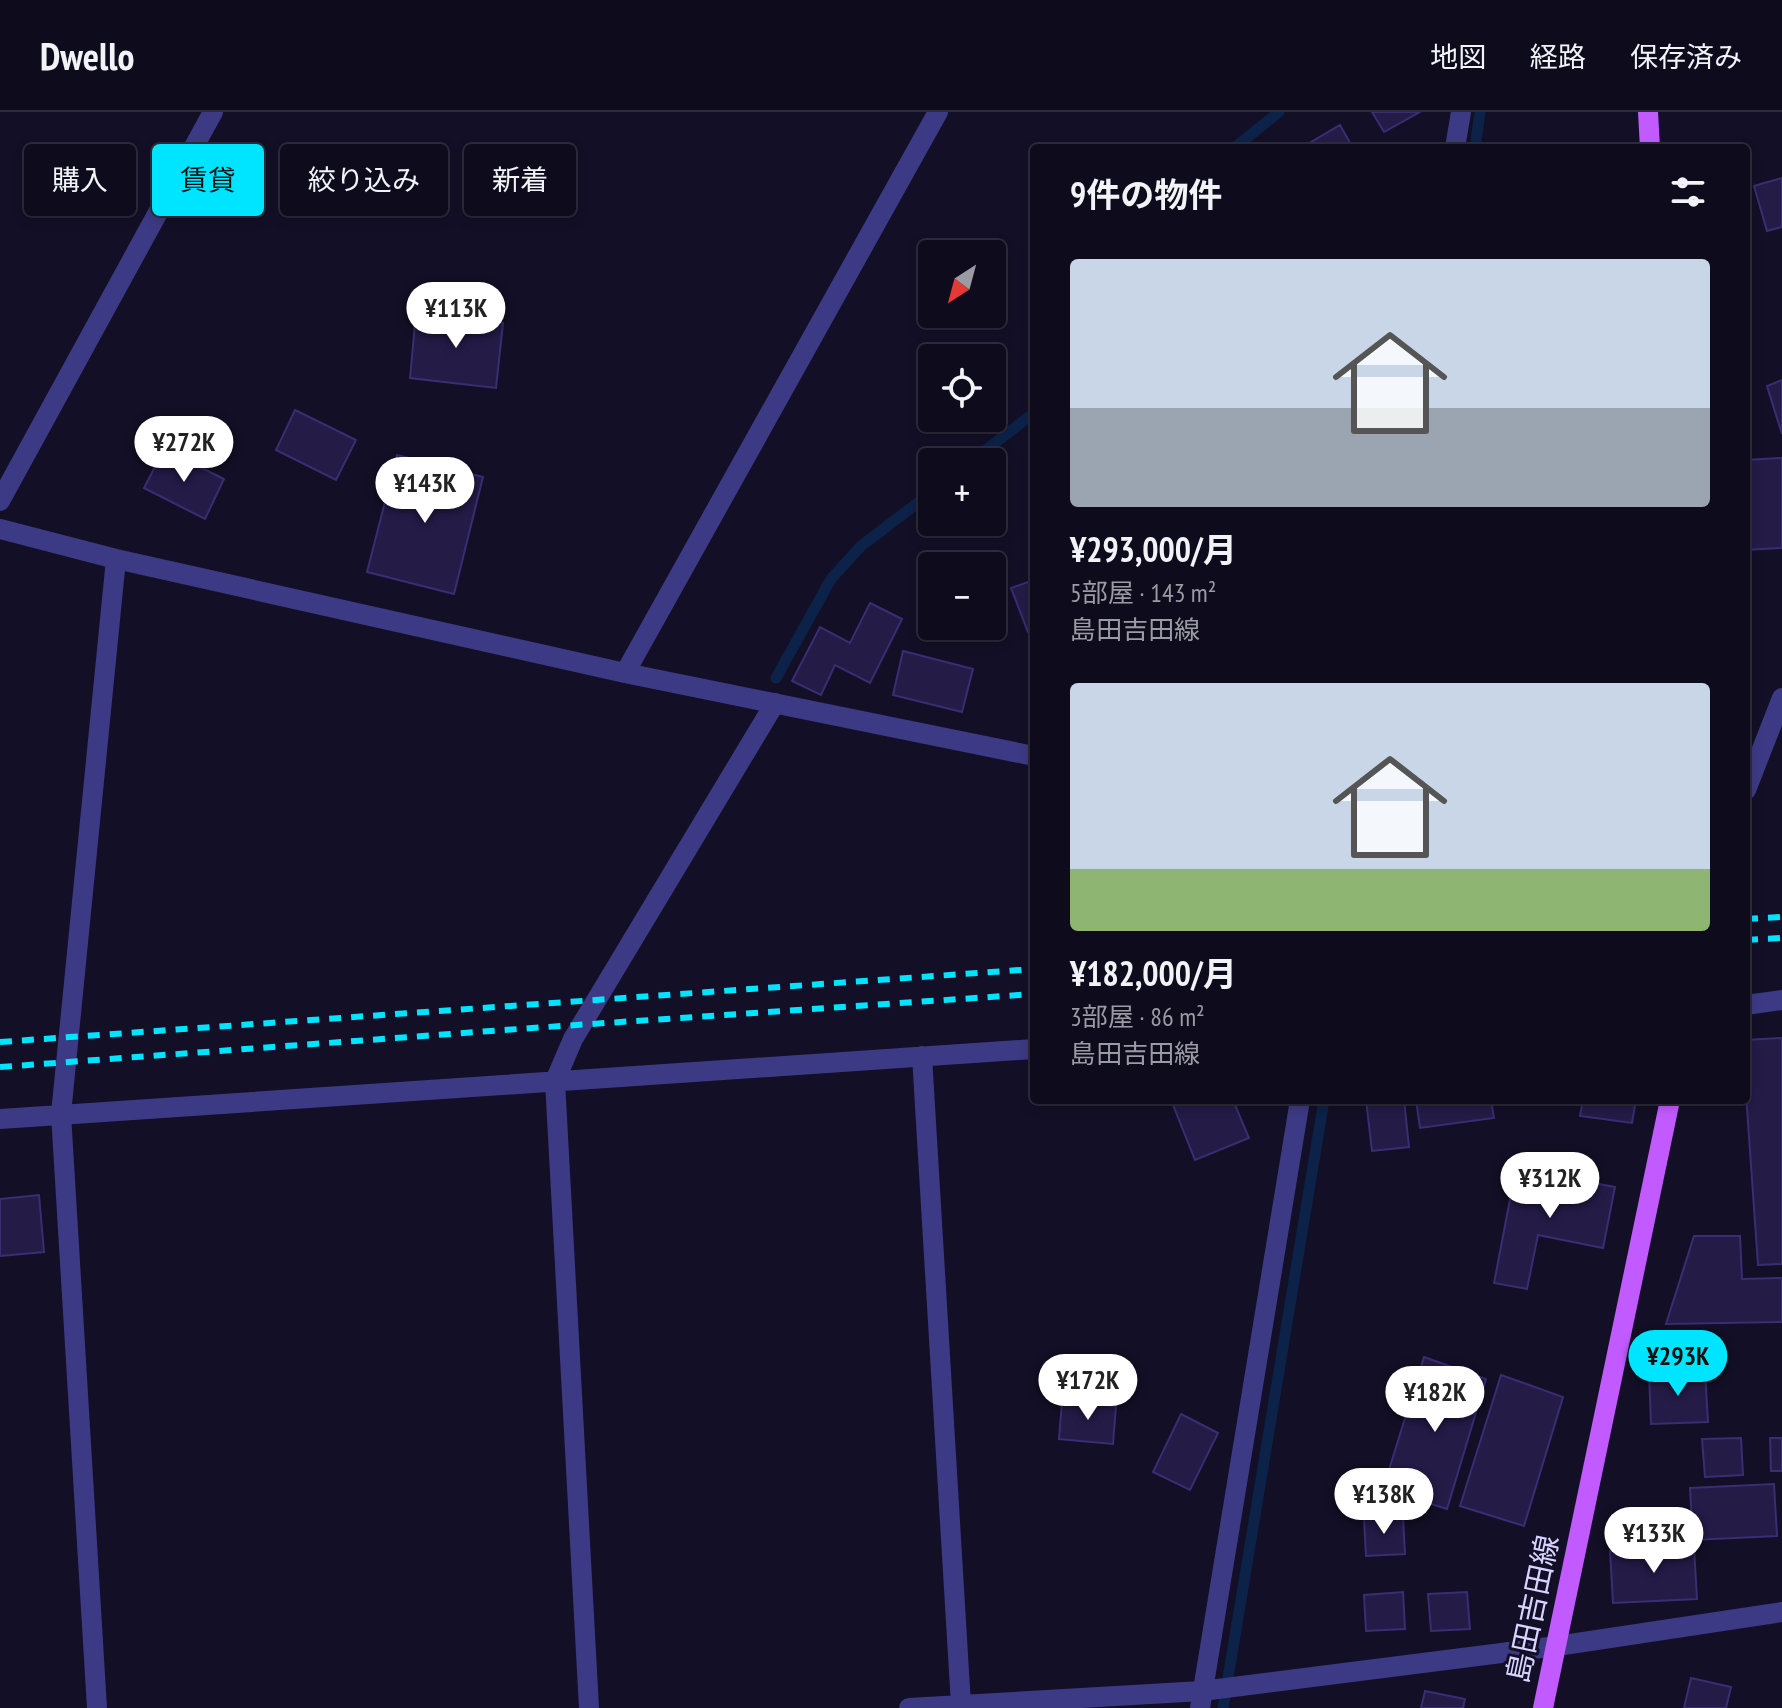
<!DOCTYPE html>
<html lang="ja">
<head>
<meta charset="utf-8">
<style>
	:root { --surface:#0e0b1c; --page:#171425; --text:#f1f3f6; --muted:#9b9ba3; --line:#2e2b3b; --accent:#00e5ff }
	body { margin:0; font-family:"PT Sans Narrow","Noto Sans JP",sans-serif; background:var(--page); color:var(--text); height:100vh; display:flex; flex-direction:column; font-size:30px; white-space:nowrap }
	* { box-sizing:border-box; margin:0 }
	p { font-size:26px; color:var(--muted) }
	.icon { flex:none; width:44px; height:44px; fill:none; stroke:currentColor; stroke-width:2; stroke-linecap:round; stroke-linejoin:round }
	.map { position:relative; flex:1; overflow:hidden }
	.side { position:absolute; left:1030px; top:32px; width:720px; height:960px; display:flex; flex-direction:column; background:var(--surface); border-radius:8px; box-shadow:0 4px 12px #0003,0 0 0 2px var(--line) }
	.side>* { flex:none }
	.banner { position:absolute; left:24px; top:32px; width:760px; height:72px; display:flex; gap:16px }
	.needle { width:52px; rotate:216deg }
	.controls { position:absolute; left:918px; top:128px; display:grid; gap:16px }
	.controls a { display:grid; place-items:center; width:88px; height:88px; border-radius:8px; background:var(--surface); box-shadow:0 4px 12px #0003,0 0 0 2px var(--line); font-size:40px }
	.price { position:absolute; translate:-50% -68px; padding:0 18px; border-radius:28px; background:#fff; color:#222; font-size:26px; line-height:52px; filter:drop-shadow(0 2px 4px #0008) }
	.price::after { content:''; position:absolute; left:50%; top:48px; width:24px; height:18px; margin-left:-12px; background:inherit; clip-path:polygon(0 0,100% 0,50% 100%) }
	.price.current { background:var(--accent); color:#111 }
	ul { padding:0; list-style:none }
	li { display:grid; align-content:center; gap:16px; height:424px; padding:0 40px }
	li span { display:grid; place-items:center; height:248px; border-radius:8px; color:#555 }
	li>.icon { margin-inline-start:auto }
	span .icon { width:144px; height:144px; fill:#fffc; stroke-width:1 }
	li b { font-size:34px }
	h2 { display:flex; justify-content:space-between; align-items:center; height:96px; padding:0 40px; font-size:34px }
	.pill { padding:0 28px; border-radius:8px; background:var(--surface); box-shadow:0 4px 12px #0003,0 0 0 2px var(--line); font-size:28px; line-height:72px }
	.pill.current { background:var(--accent); color:#111 }
	header { display:flex; align-items:center; gap:48px; box-sizing:border-box; height:112px; padding:0 40px; background:var(--surface); border-bottom:2px solid var(--line) }
	header strong { font-size:38px }
	nav { display:flex; gap:44px; margin-inline-start:auto; font-size:28px }
	.map>svg:first-child { display:block }
</style>
</head>
<body>
<header>
<strong>Dwello</strong>
<nav><a>地図</a><a>経路</a><a>保存済み</a></nav>
</header>
<div class="map">
<svg width="1782" height="1596" viewBox="0 0 1782 1596">
	<rect width="100%" height="100%" fill="#130f26"/>
	<g fill="none" stroke-linecap="round" stroke-linejoin="round">
		<path stroke="#0c2248" stroke-width="11" d="M1234,36l45,-36
			M1475,36l5,-36
			M970,350l64,-49
			M776,566l55,-99 30,-33 71,-54
			M1223,1596l101,-608"/>
	</g>
	<path fill="#241b47" stroke="#3b2d73" stroke-width="2" d="M1372,0h48l-36,20z
		M1340,13l13,23h-52z
		M1782,66v49l-15,4 -13,-45z
		M416,201l87,10 -7,65 -86,-10z
		M1782,268v54l-15,-48z
		M295,298l61,30 -20,40 -60,-30z
		M164,337l60,30 -19,40 -61,-31z
		M397,343l86,22 -29,117 -87,-22z
		M1782,346v90l-36,2v-90z
		M1034,468v50l-6,2 -17,-44z
		M870,491l32,16 -32,64 -35,-18 -14,30 -29,-14 28,-54 30,16z
		M903,539l70,18 -11,43 -69,-17z
		M1782,926v226l-24,1 -12,-171v-54z
		M1171,988h62l16,38 -54,22z
		M1366,988h38l5,47 -37,4z
		M1416,988h75l3,18 -74,10z
		M1583,988h53l-4,23 -52,-7z
		M1516,1056l99,19 -12,61 -65,-13 -11,54 -33,-6z
		M39,1083l5,57 -44,4v-57z
		M1694,1124h46l2,43 40,-1v44l-116,2z
		M1424,1245l62,22 -39,130 -64,-20z
		M1705,1259l3,51 -57,2 -2,-51z
		M1501,1263l62,22 -39,129 -64,-20z
		M1062,1289l54,5 -3,38 -54,-5z
		M1181,1302l37,19 -28,57 -37,-18z
		M1741,1326l2,37 -38,2 -3,-38z
		M1770,1326h12v33h-11z
		M1774,1372l3,52 -84,4 -3,-52z
		M1403,1405l2,37 -39,2 -2,-37z
		M1694,1435l3,52 -84,4 -3,-52z
		M1403,1480l2,37 -39,2 -2,-36z
		M1467,1480l3,37 -39,2 -3,-37z
		M1691,1566l40,9 -5,21h-42z
		M1425,1579l40,8 -2,9h-42z"/>
	<g fill="none" stroke-linecap="round" stroke-linejoin="round">
		<path stroke="#3d3a85" stroke-width="20" d="M1455,36l6,-36
			M0,389l213,-389
			M0,417l116,30 509,114 409,83
			M625,561l313,-561
			M1746,678l36,-92
			M1746,893l36,-5
			M922,944l39,649
			M0,1007l1034,-70
			M97,1596l-36,-594 55,-555
			M589,1596l-34,-627 18,-42 202,-336
			M909,1596l293,-17 355,-45 225,-34
			M1200,1596l100,-608"/>
		<path stroke="#c25bff" stroke-width="20" d="M1648,0l2,36
			M1543,1596l127,-608"/>
		<path stroke="#00e5ff" stroke-width="6" stroke-dasharray="12 10" stroke-linecap="butt" d="M1746,807l36,-2
			M1746,828l36,-2
			M0,930l1034,-73
			M0,955l532,-39 502,-34"/>
	</g>
	<g text-anchor="middle" stroke-width="6" stroke-linejoin="round" paint-order="stroke">
		<g font-size="30" fill="#d9d4ff" stroke="#130f26">
			<text transform="translate(1533 1497) rotate(-78)" y="10">島田吉田線</text>
		</g>
	</g>
</svg>
<div class="controls">
<a><svg class="needle" viewBox="-14 -14 28 28"><path d="M0-13l5 13h-10z" fill="#e53935"/><path d="M0 13l5-13h-10z" fill="#9b9ba3"/></svg></a>
<a><svg class="icon" aria-label="locate" viewBox="0 0 24 24"><circle cx="12" cy="12" r="6"/><path d="M12 2v4M12 18v4M2 12h4M18 12h4"/></svg></a>
<a>+</a>
<a>−</a>
</div>
<b class="price" style="left:456px;top:238px">¥113K</b>
<b class="price" style="left:184px;top:372px">¥272K</b>
<b class="price" style="left:425px;top:413px">¥143K</b>
<b class="price" style="left:1550px;top:1108px">¥312K</b>
<b class="price current" style="left:1678px;top:1286px">¥293K</b>
<b class="price" style="left:1088px;top:1310px">¥172K</b>
<b class="price" style="left:1435px;top:1322px">¥182K</b>
<b class="price" style="left:1384px;top:1424px">¥138K</b>
<b class="price" style="left:1654px;top:1463px">¥133K</b>
<div class="banner">
<a class="pill">購入</a>
<a class="pill current">賃貸</a>
<a class="pill">絞り込み</a>
<a class="pill">新着</a>
</div>
<section class="side">
<h2>9件の物件<svg class="icon" aria-label="filters" viewBox="0 0 24 24"><path d="M4 7h16M4 17h16"/><circle cx="9" cy="7" r="2"/><circle cx="15" cy="17" r="2"/></svg></h2>
<ul>
<li><span style="background:linear-gradient(#c9d6e8 60%,#9aa5b1 0)"><svg class="icon" aria-label="home" viewBox="0 0 24 24"><path d="M3 11l9-7 9 7M6 9v11h12V9"/></svg></span><div><b>¥293,000/月</b><p>5部屋 · 143 m²</p><p>島田吉田線</p></div></li>
<li><span style="background:linear-gradient(#c9d6e8 75%,#8fb573 0)"><svg class="icon" aria-label="home" viewBox="0 0 24 24"><path d="M3 11l9-7 9 7M6 9v11h12V9"/></svg></span><div><b>¥182,000/月</b><p>3部屋 · 86 m²</p><p>島田吉田線</p></div></li>
</ul>
</section>
</div>
</body>
</html>
